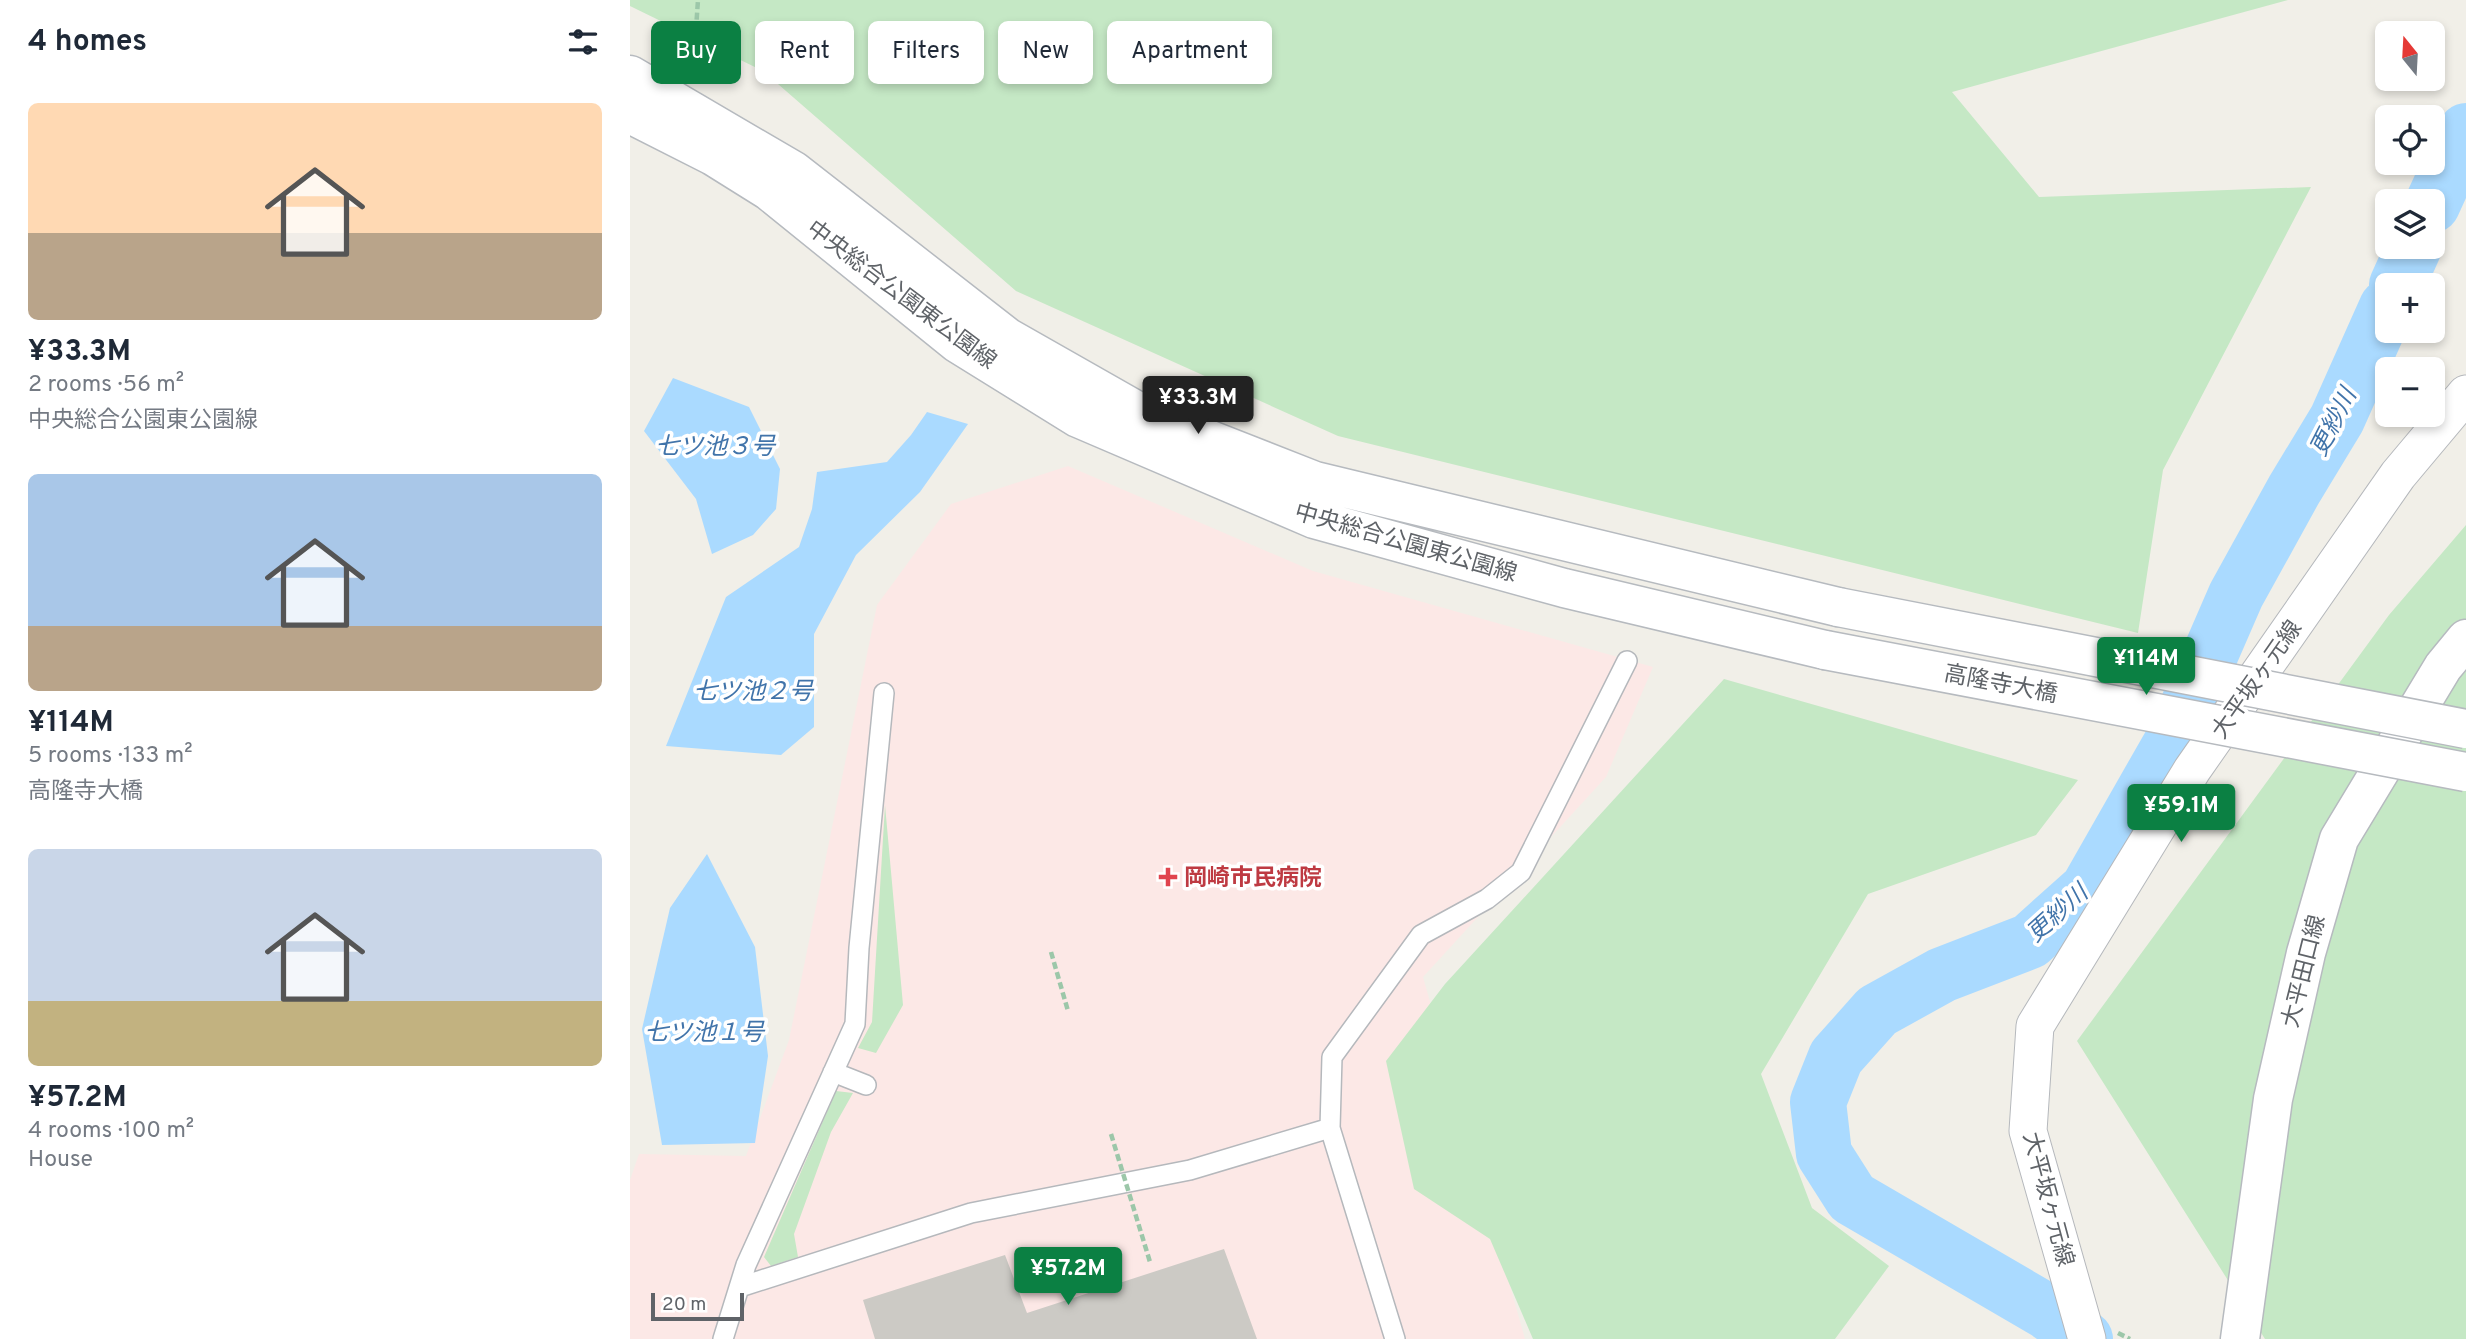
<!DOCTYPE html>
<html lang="en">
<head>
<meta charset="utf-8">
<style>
	:root { --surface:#fff; --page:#f2f2f3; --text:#1f2937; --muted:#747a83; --accent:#0b8043 }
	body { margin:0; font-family:Overpass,"Noto Sans JP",sans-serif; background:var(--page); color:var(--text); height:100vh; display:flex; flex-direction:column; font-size:26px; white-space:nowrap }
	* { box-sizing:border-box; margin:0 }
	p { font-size:23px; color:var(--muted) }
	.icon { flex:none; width:38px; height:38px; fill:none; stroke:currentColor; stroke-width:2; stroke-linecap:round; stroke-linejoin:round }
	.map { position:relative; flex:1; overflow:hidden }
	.panel { display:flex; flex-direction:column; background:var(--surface); width:630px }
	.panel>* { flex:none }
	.guide { position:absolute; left:21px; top:21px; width:665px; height:63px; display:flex; gap:14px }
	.needle { width:46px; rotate:342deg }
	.buttons { position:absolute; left:1745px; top:21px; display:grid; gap:14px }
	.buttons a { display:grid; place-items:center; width:70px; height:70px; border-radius:10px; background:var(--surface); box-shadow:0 4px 10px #0003; font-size:35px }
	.scale { position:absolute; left:21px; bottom:18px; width:93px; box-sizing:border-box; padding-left:7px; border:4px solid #5f6368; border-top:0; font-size:19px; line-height:24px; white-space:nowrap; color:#5f6368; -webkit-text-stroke:5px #fff; paint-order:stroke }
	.price { position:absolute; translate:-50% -60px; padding:0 16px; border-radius:7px; background:var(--accent); color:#fff; font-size:23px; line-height:46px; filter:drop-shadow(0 2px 4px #0008) }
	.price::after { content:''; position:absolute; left:50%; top:42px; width:21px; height:16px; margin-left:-10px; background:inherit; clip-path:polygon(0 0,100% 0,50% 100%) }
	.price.on { background:#222; color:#fff }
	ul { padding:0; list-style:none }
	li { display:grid; align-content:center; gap:14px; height:371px; padding:0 28px }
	li span { display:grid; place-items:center; height:217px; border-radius:10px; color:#555 }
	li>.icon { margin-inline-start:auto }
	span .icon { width:126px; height:126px; fill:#fffc; stroke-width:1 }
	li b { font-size:30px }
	h2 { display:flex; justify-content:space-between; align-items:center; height:84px; padding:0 28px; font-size:30px }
	.tag { padding:0 24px; border-radius:10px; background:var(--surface); box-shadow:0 4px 10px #0003; font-size:24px; line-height:63px }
	.tag.on { background:var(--accent); color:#fff }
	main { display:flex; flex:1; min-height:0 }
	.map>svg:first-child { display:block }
</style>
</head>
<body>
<main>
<section class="panel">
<h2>4 homes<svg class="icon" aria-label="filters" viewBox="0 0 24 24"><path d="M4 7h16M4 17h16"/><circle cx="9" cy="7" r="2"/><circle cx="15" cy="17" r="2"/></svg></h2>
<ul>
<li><span style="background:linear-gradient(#ffd9b3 60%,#b9a48a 0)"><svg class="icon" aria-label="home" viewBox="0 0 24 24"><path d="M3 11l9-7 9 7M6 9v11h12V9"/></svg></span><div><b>¥33.3M</b><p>2 rooms · 56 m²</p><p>中央総合公園東公園線</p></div></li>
<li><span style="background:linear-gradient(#a9c7e8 70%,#b9a48a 0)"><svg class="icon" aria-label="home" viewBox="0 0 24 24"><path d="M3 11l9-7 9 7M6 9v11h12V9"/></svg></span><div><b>¥114M</b><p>5 rooms · 133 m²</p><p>高隆寺大橋</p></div></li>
<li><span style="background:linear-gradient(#c9d6e8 70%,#c2b280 0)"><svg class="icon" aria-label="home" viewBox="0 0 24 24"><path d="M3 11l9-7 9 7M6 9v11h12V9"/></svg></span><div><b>¥57.2M</b><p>4 rooms · 100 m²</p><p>House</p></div></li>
</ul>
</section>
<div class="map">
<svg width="1836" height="1339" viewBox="0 0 1836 1339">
	<rect width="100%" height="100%" fill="#f1efe8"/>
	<path fill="#fce8e6" d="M438,466l245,105 340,96 -47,110 -183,200 102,362h-895v-159l9,-26 107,2 43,-116 88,-435 74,-101z"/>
	<path fill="#c5e8c5" d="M0,0h1658l-336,92 87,105 272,-10 -148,283 -25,163 -800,-197 -322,-145 -253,-220 -133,-65z
		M1836,525v814h-201l-188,-298 312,-426z
		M1094,679l354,101 -42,55 -168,59 -107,180 51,134 77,58 -54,73h-302l-43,-100 -76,-50 -28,-128 59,-77z
		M255,805l18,200 -27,48 -18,-5 14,-26z
		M206,1091l17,2 -22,39 -37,102 4,23 -27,9 -7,-9z"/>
	<path fill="#aadaff" d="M43,378l76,29 31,62 -4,40 -23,26 -41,19 -16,-55 -52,-68z
		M297,412l41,12 -48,68 -64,63 -42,79v93l-33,28 -115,-9 60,-149 73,-50 13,-38 5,-37 70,-10 24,-27z
		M77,854l48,93 13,109 -13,87 -93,2 -20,-116 28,-121z"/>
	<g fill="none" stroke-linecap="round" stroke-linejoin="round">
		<path stroke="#aadaff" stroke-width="56" d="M1802,205l34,-74
			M1767,285l17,-38
			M1455,1339l-39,-28 -194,-113 -28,-44 -6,-52 18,-45 41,-46 65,-36 88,-34 58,-52 85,-149 63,-145 58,-105 43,-71 50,-112"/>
	</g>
	<path fill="#cccac5" d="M594,1249l33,90h-382l-12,-39 142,-45 22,58z"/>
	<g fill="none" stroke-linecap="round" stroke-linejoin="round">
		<g stroke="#b5b8bc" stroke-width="22">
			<path id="lane" d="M203,1072l33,13
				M110,1287l231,-74 219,-43 140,-42
				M93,1339l23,-74 109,-241 4,-76 25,-255
				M765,1339l-65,-211 2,-71 89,-122 66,-36 34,-27 106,-211"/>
		</g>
		<g stroke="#b5b8bc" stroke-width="39">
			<path id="street" d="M1457,1339l-59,-208 7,-105 157,-256 206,-295 68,-81"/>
		</g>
		<g stroke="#b6babf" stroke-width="41">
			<path id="secondary" d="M0,75l164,96 213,166 132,75 176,69 523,126
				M0,114l83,42 56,35 188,152 121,75 236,101 250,69 261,62
				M1610,1339l33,-240 33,-146 33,-114 104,-172 23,-28"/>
		</g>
		<path stroke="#9cc7a9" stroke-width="4.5" stroke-dasharray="7 3.5" stroke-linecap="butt" d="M63,72l5,-72
			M421,952l17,59
			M1488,1333l12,6"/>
		<use href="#lane" stroke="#fff" stroke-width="19"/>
		<use href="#street" stroke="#fff" stroke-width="37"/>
		<use href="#secondary" stroke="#fff" stroke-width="38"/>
		<g stroke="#b6babf" stroke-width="41" stroke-linecap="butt">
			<path id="secondary-bridge" d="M1208,607l628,122
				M1195,650l641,122"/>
		</g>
		<path stroke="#9cc7a9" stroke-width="4.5" stroke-dasharray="7 3.5" stroke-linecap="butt" d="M481,1134l39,128"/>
		<use href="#secondary-bridge" stroke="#fff" stroke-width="38"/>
	</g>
	<path fill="#e0444e" stroke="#fff" stroke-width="2.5" d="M534.5 866.5h7v7h7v7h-7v7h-7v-7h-7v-7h7z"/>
	<g text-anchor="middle" stroke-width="7" stroke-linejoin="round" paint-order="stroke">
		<g font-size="23" fill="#5f6368" stroke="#fff">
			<text transform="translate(272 294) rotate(37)" y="8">中央総合公園東公園線</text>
			<text transform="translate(776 542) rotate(16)" y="8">中央総合公園東公園線</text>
			<text transform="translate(1626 679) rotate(-55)" y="8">大平坂ヶ元線</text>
			<text transform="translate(1371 683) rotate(11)" y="8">高隆寺大橋</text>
			<text transform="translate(1673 971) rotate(-76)" y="8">大平田口線</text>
			<text transform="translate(1419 1199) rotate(75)" y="8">大平坂ヶ元線</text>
		</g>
		<g font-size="23" font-weight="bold" fill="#be3a42" stroke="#fff" text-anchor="start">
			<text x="554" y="885">岡崎市民病院</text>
		</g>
		<g font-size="24" font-style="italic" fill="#4174aa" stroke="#fff">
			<text transform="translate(1703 422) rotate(-63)" y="8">更紗川</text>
			<text x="85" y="454">七ツ池３号</text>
			<text x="123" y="699">七ツ池２号</text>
			<text transform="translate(1427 913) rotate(-42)" y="8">更紗川</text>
			<text x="74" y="1040">七ツ池１号</text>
		</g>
	</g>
</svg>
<div class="buttons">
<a><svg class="needle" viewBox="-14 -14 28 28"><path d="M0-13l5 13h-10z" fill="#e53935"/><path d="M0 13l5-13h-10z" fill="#747a83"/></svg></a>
<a><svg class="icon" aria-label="locate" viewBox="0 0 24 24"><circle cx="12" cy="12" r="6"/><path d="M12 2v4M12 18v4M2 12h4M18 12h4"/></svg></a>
<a><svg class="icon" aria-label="layers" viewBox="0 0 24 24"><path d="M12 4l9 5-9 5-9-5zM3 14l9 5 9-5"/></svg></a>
<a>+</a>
<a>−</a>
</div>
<div class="scale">20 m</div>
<b class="price on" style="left:568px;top:436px">¥33.3M</b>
<b class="price" style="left:1516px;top:697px">¥114M</b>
<b class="price" style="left:1551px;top:844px">¥59.1M</b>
<b class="price" style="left:438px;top:1307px">¥57.2M</b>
<div class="guide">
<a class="tag on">Buy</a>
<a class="tag">Rent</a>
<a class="tag">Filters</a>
<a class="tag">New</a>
<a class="tag">Apartment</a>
</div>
</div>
</main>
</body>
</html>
